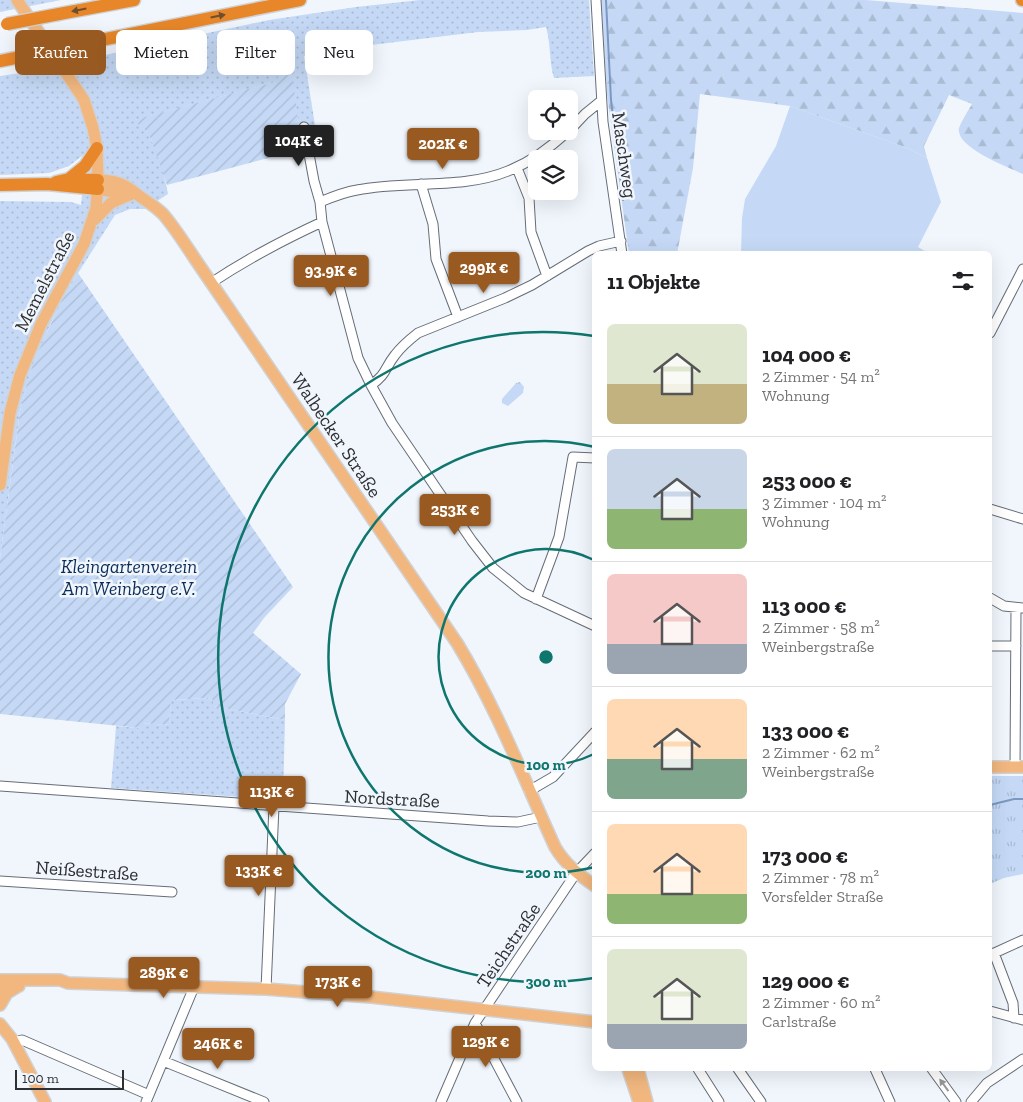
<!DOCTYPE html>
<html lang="de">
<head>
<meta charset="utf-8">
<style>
	:root { --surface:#fff; --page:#f2f2f2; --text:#202124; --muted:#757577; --line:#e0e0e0; --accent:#985a20 }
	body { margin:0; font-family:"Zilla Slab",serif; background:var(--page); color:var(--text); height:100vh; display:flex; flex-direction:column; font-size:19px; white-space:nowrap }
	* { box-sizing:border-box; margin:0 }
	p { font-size:16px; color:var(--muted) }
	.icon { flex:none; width:28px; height:28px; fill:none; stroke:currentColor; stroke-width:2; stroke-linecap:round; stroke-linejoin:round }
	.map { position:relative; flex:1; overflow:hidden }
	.drawer { position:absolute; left:592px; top:251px; width:400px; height:820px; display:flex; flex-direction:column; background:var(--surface); border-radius:8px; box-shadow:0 5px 20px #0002 }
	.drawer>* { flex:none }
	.banner { position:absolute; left:15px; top:30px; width:475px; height:45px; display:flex; gap:10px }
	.controls { position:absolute; left:528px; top:90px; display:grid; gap:10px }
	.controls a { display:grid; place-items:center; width:50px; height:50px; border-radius:8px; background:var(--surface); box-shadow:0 5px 20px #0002; font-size:25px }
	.scale { position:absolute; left:15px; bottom:12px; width:109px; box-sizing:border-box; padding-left:5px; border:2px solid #2d3034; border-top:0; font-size:14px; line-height:18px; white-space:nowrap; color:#2d3034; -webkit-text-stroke:4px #f1f6fd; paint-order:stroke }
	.price { position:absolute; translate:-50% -42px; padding:0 11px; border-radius:5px; background:var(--accent); color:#fff; font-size:16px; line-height:32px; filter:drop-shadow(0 1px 2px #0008) }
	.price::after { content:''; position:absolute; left:50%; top:30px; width:15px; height:11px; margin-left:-8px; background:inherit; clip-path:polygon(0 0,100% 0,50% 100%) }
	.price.current { background:#222; color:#fff }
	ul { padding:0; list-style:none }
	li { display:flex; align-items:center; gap:15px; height:125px; padding:0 15px }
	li+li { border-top:1px solid var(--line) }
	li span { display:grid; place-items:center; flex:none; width:140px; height:100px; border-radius:8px; color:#555 }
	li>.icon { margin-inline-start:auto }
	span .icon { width:60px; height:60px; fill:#fffc; stroke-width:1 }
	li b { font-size:21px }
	h2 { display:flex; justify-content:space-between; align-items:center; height:60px; padding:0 15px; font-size:21px }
	.chip { padding:0 18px; border-radius:8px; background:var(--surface); box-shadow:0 5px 20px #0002; font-size:18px; line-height:45px }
	.chip.current { background:var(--accent); color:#fff }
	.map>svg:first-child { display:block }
</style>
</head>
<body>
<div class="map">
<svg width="1023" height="1102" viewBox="0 0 1023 1102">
	<defs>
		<pattern id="grass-dots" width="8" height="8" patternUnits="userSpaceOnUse" patternTransform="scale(1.25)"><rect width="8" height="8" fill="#c5d9f6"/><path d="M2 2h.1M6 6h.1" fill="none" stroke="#aabbd4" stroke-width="1.8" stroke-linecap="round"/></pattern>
		<pattern id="forest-firs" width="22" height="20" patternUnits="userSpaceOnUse" patternTransform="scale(1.25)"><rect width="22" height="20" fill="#c5d9f6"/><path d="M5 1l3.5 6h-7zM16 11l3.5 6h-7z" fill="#aabbd4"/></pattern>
		<pattern id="park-tufts" width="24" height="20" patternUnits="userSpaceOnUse" patternTransform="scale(1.25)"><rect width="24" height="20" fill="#c5d9f6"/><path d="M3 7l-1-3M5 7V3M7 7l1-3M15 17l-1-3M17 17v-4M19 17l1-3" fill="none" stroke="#aabbd4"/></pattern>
		<pattern id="garden-furrows" width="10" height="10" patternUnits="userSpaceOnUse" patternTransform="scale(1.25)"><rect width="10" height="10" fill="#c5d9f6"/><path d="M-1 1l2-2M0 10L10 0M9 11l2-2" fill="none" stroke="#aabbd4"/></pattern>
	</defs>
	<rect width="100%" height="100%" fill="#f1f6fd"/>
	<path fill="url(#grass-dots)" d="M0,0h61l-61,12z
		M420,0h169l5,76 -40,2c-5,-16 -3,-34 -8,-51l-19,3 -49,2 -156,19 -18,5 14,88 -16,5 -5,-36 -22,-31 -140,38c3,4 8,7 11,11 9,11 20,48 22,63l-23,15h-15l-15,6 -40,63 -24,45 -20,48 -11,40 -20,148v-358l71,1 10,3 5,-52 -17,13 -20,7 -49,2v-99l53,-8 38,-10 178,-38 87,-13z
		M208,698l5,2v6l72,14 -2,80 -172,-12 5,-62 24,2v-5l29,2 2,-25z"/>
	<path fill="url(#forest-firs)" d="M601,0h265l157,13v161c-13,-6 -68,-26 -64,-46 3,-8 9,-17 13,-24l-23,-9 -25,51 3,12 -20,-10 -117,-42 -90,-12 -7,74 -16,86h-48l-22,-159z"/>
	<path fill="url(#park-tufts)" d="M520,382l4,5 -1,6 -15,13 -6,-3v-4l14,-16z
		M990,776h33v98l-19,4 -14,6z"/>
	<path fill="url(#garden-furrows)" d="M290,59l12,90 -135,36 -16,-46 -5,-8 -12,-11 141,-38z
		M78,273l215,314 -29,31 -11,15 48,41 -16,30v16l-72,-14v-6l-5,-2 -37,2 -2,25 -29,-2v5l-140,-14v-155l20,-148 8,-31 6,-19 27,-59z"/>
	<path fill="#c5d9f6" d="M790,106l117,42 20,10 14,44 -23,45 12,7h-189l1,-36 3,-19 31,-53z"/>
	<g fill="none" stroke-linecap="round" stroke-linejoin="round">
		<path stroke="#7b98c2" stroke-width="2" d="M606,0l5,100 12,100
			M990,805l24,-6h9"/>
		<g stroke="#666d77" stroke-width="11">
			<path id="minor" d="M596,0l7,122 19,132
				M304,127l10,54 6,21 2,20 36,136 13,27 21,38 80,118 21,27 31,25 71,33
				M569,131l16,-17 16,-13
				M517,168l12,30 2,34 16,44
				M421,184l12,40 3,35 22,58
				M320,202c12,-5 24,-10 37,-12 48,-10 105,0 151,-19 23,-9 42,-23 60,-40
				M211,283c36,-24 72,-43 111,-61
				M990,333l33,-64
				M371,385c16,-11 13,-16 24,-30 6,-8 14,-15 23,-22l87,-35 27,-13 56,-34 11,-5 22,-5
				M990,509l33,10
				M990,598l14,8 19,2
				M536,599l23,-62 14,-80 22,1
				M990,646h26
				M1015,767l1,-159
				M0,786l488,35 30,1 23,-5
				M529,791l24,-14 42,-45
				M0,881l172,11
				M994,953l19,50 1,15
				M990,955l33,-15
				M266,989l8,-183
				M990,1011l33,9
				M475,1023l42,79
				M13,1042l9,-2 127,55
				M163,1061l101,41
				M698,1069l21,33
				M738,1069l23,33
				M875,1069l15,33
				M932,1069l24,33
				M146,1102l48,-115
				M441,1102l34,-79 101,-150 19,-20
				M971,1102l16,-19 36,-24"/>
		</g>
		<g stroke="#d1d1d2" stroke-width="14">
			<path id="major" d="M98,180c17,0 27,4 40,15 8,6 17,11 25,19 12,14 22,30 32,45l262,384c39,64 67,136 98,204 10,17 24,28 40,39
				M98,189l32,6
				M94,220l17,-17 18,-8
				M0,485l10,-72 10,-38 21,-51 43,-80 12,-36 2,-28 -1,-32 -4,-20 -9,-28 -67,-100
				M990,767h33
				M0,980h60l8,3 198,6 105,8 224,25
				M0,988l19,-2
				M0,1005l7,-12 10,-6
				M0,1024l12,15 33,63
				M628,1069l11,33
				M638,1069l9,33"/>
		</g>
		<g stroke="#d1d1d2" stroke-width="15">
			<path id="highway" d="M1022,0h1
				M59,14l75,-14
				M81,44l219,-44
				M0,61l35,-7
				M69,179l16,-13 12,-18
				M56,182l13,-3 29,1
				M0,185l47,-1 51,5"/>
		</g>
		<use href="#minor" stroke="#fff" stroke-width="9"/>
		<use href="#major" stroke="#f1b77f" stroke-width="11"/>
		<use href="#highway" stroke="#e88729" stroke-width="12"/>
		<g stroke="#d1d1d2" stroke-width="15" stroke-linecap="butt">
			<path id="highway-bridge" d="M7,24l52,-10
				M35,54l46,-10"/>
		</g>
		<use href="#highway-bridge" stroke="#e88729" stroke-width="12"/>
	</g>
	<defs><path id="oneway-solid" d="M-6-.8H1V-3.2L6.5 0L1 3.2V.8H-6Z" transform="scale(1.25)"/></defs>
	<g fill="#6e4e30">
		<use href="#oneway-solid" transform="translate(79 10) rotate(169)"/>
		<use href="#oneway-solid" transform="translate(218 16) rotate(-11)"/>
	</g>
	<use fill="#96989a" href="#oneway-solid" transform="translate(944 1085) rotate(-126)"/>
	<g fill="none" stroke="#0f766e" stroke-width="2.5">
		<path d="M594 754A108 108 0 1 1 594 560"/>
		<path d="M595 867A216 216 0 1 1 595 447"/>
		<path d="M594 978A325 325 0 1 1 594 336"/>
	</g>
	<g text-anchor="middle" stroke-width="5" stroke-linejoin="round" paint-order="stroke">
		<g font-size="19" fill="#2d3034" stroke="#f1f6fd">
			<text transform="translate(625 155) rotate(82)" y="7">Maschweg</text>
			<text transform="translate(44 281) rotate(-63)" y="7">Memelstraße</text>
			<text transform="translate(337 435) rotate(56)" y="7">Walbecker Straße</text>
			<text transform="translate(392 798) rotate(3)" y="7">Nordstraße</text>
			<text transform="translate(87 870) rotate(4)" y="7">Neißestraße</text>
			<text transform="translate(508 945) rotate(-56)" y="7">Teichstraße</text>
		</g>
		<g font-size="19" font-style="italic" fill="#0b2c57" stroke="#f1f6fd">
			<text x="129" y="573">Kleingartenverein<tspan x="129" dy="22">Am Weinberg e.V.</tspan></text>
		</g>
	</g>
	<circle cx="546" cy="657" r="8" fill="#0f766e" stroke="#f1f6fd" stroke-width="2.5"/>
	<g font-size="15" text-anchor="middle" font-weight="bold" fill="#0f766e" stroke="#f1f6fd" stroke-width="5" stroke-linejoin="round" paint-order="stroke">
		<text x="546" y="770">100 m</text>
		<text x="546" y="878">200 m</text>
		<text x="546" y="987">300 m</text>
	</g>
</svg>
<div class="controls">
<a><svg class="icon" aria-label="locate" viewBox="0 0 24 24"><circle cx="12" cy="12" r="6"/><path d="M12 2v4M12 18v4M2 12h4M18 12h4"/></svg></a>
<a><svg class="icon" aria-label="layers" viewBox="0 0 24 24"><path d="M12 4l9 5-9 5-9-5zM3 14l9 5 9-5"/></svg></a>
</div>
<div class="scale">100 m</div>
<b class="price current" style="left:299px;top:167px">104K €</b>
<b class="price" style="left:443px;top:170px">202K €</b>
<b class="price" style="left:484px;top:294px">299K €</b>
<b class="price" style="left:331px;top:297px">93.9K €</b>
<b class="price" style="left:455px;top:536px">253K €</b>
<b class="price" style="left:272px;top:818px">113K €</b>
<b class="price" style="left:259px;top:897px">133K €</b>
<b class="price" style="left:164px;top:999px">289K €</b>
<b class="price" style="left:338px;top:1008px">173K €</b>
<b class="price" style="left:486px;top:1068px">129K €</b>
<b class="price" style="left:218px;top:1070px">246K €</b>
<div class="banner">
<a class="chip current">Kaufen</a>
<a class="chip">Mieten</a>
<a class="chip">Filter</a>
<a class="chip">Neu</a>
</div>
<section class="drawer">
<h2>11 Objekte<svg class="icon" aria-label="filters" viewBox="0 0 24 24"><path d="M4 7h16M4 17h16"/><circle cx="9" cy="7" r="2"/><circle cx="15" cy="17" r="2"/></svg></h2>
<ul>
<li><span style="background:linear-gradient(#dfe7d0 60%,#c2b280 0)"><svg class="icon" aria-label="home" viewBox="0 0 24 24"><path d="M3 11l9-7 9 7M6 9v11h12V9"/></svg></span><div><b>104 000 €</b><p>2 Zimmer · 54 m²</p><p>Wohnung</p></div></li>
<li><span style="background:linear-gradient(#c9d6e8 60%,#8fb573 0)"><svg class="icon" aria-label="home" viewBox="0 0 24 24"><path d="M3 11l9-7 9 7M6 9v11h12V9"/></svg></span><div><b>253 000 €</b><p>3 Zimmer · 104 m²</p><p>Wohnung</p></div></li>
<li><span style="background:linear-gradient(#f6c9c9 70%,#9aa5b1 0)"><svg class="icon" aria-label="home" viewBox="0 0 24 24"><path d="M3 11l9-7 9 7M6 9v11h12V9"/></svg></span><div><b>113 000 €</b><p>2 Zimmer · 58 m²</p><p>Weinbergstraße</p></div></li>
<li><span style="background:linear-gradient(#ffd9b3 60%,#7fa58c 0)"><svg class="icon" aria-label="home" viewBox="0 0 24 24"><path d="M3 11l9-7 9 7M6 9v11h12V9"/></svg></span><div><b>133 000 €</b><p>2 Zimmer · 62 m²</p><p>Weinbergstraße</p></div></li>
<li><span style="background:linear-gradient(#ffd9b3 70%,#8fb573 0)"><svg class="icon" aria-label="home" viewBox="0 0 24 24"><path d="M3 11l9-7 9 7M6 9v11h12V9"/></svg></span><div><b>173 000 €</b><p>2 Zimmer · 78 m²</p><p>Vorsfelder Straße</p></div></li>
<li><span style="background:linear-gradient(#dfe7d0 75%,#9aa5b1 0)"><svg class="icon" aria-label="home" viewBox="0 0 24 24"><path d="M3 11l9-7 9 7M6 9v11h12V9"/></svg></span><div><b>129 000 €</b><p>2 Zimmer · 60 m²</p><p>Carlstraße</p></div></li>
</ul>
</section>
</div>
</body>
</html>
